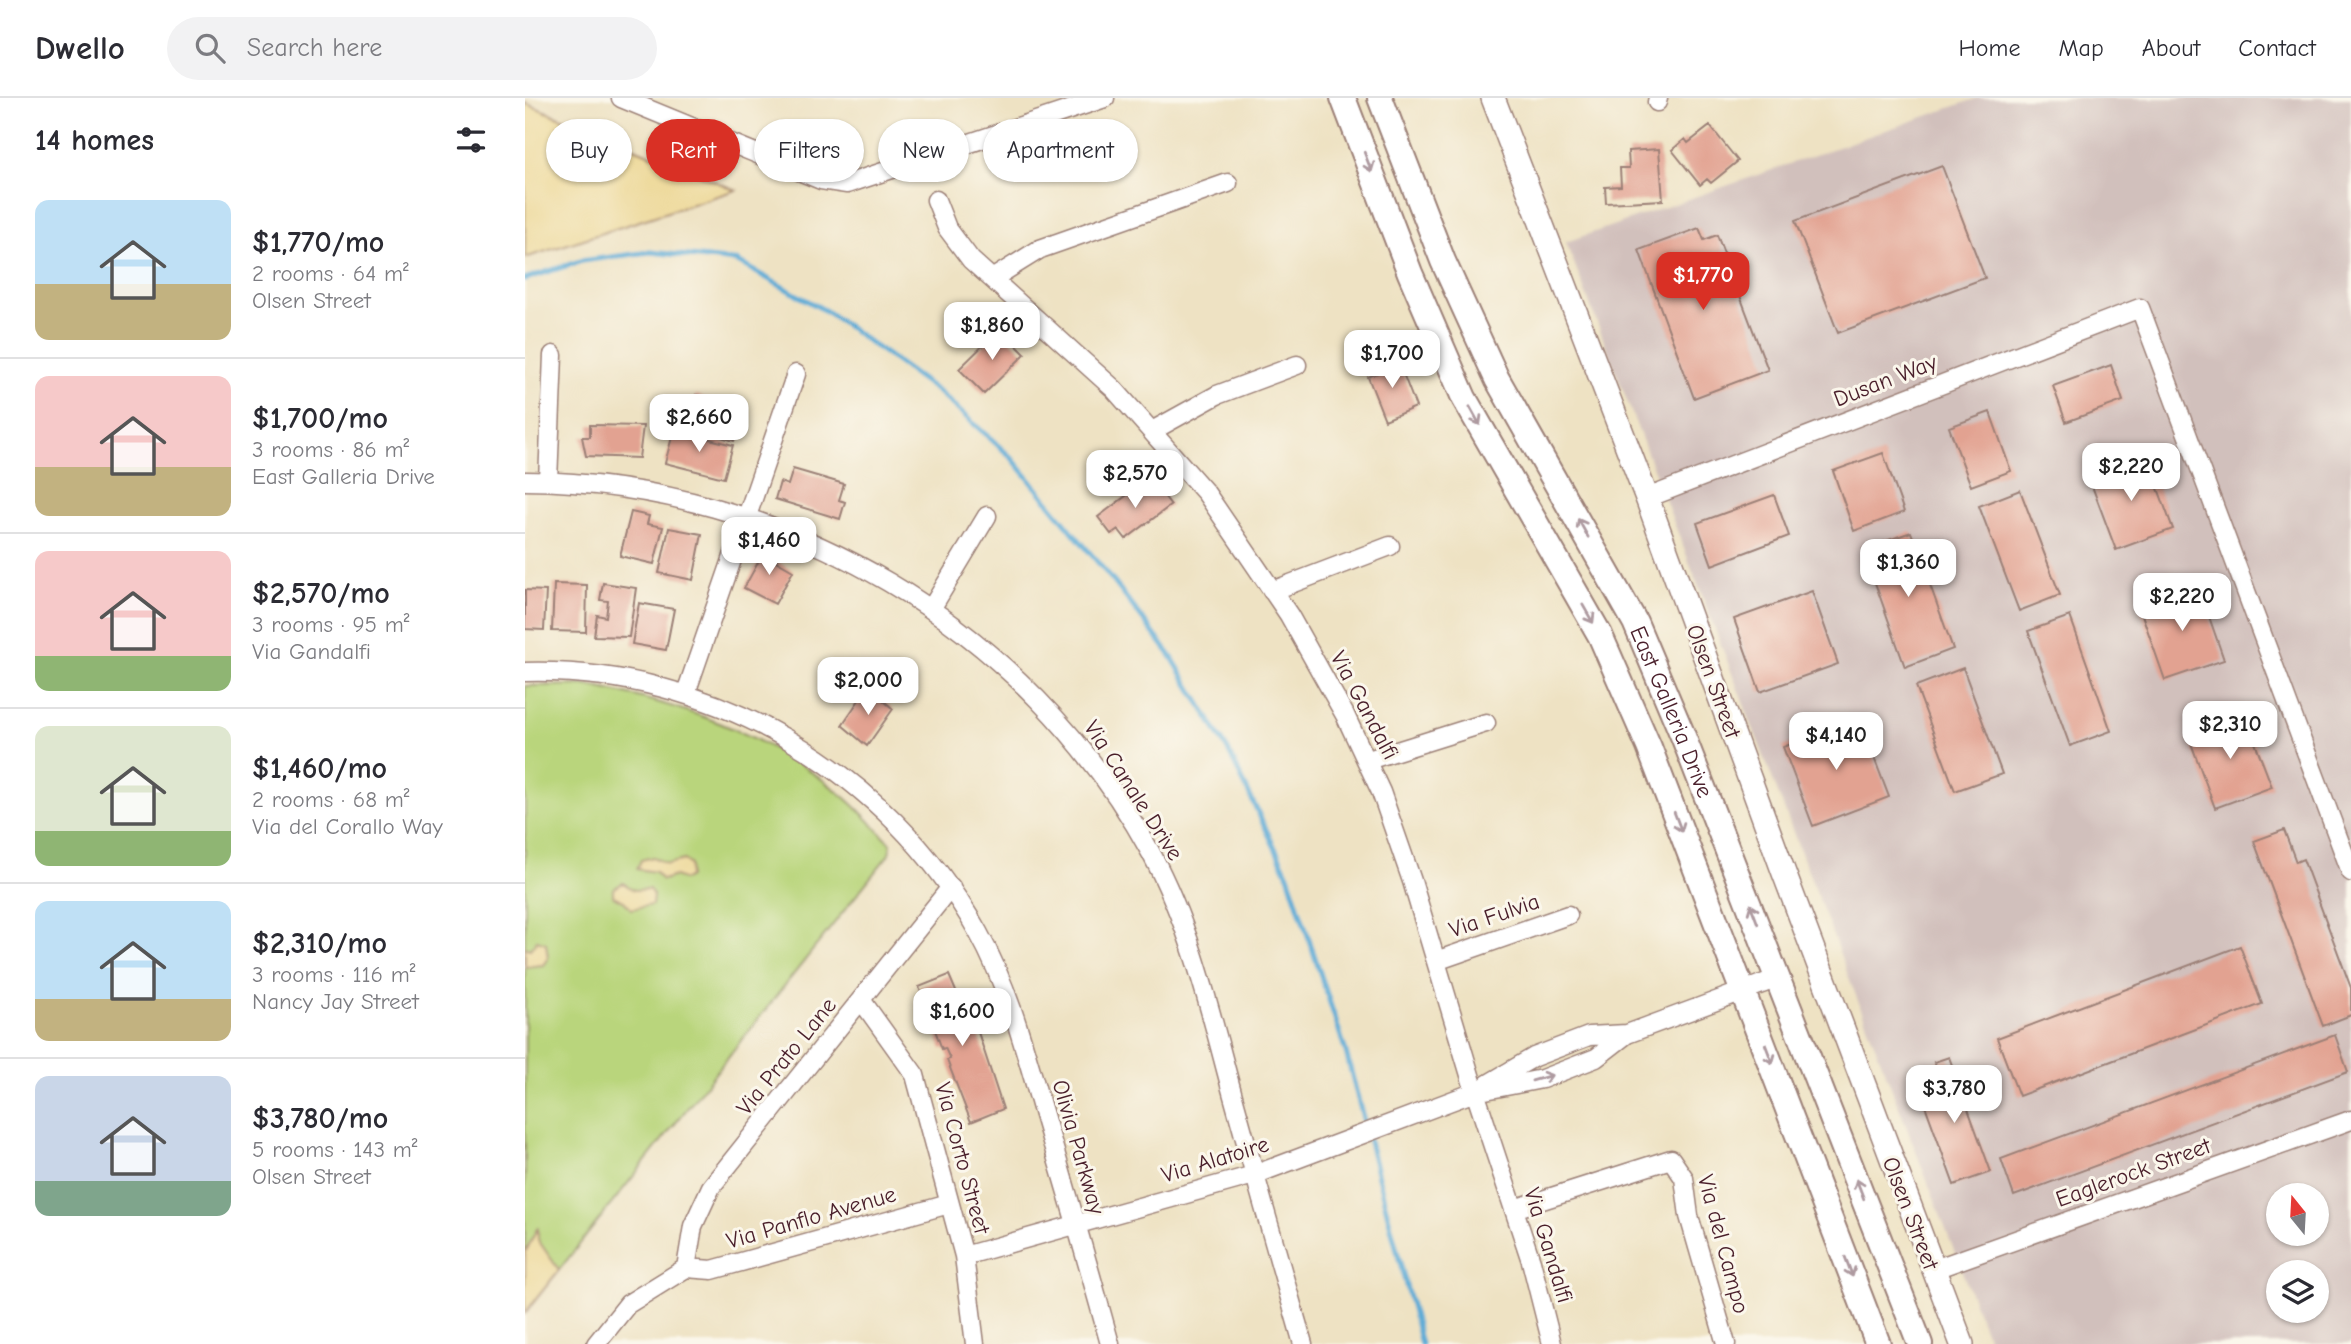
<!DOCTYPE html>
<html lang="en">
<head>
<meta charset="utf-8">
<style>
	:root { --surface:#fff; --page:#f2f2f3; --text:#2b2b33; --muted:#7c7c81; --line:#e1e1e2; --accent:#d93025 }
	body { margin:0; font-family:"Comic Neue",sans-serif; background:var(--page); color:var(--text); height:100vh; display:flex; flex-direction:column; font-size:26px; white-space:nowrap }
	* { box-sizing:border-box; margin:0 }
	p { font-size:23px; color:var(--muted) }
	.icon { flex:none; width:38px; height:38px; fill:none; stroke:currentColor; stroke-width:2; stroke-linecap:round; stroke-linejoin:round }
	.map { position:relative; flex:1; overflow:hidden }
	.sheet { display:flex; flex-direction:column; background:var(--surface); width:525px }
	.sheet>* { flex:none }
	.banner { position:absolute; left:21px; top:21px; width:665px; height:63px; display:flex; gap:14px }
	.needle { width:46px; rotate:342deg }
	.tools { position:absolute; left:1741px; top:1085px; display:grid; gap:14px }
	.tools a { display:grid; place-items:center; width:63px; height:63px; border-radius:50%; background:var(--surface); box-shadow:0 2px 5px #0004; font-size:35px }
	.price { position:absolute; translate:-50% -60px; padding:0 16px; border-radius:14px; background:#fff; color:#222; font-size:23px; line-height:46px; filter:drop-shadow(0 2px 4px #0008) }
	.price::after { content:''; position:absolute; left:50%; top:42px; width:21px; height:16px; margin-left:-10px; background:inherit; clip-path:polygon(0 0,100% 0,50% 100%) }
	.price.active { background:var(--accent); color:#fff }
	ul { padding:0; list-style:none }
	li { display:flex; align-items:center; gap:21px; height:175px; padding:0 35px }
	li+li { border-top:2px solid var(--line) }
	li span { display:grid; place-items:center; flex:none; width:196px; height:140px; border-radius:14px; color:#555 }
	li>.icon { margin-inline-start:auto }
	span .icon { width:84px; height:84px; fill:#fffc; stroke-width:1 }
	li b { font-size:30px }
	h2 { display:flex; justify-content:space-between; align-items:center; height:84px; padding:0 35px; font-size:30px }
	.pill { padding:0 24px; border-radius:32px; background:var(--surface); box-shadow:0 2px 5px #0004; font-size:24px; line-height:63px }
	.pill.active { background:var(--accent); color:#fff }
	header { display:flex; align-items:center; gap:42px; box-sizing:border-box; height:98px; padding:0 35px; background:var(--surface); border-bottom:2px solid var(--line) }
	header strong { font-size:33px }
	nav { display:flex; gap:38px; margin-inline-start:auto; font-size:24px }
	.search { width:490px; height:63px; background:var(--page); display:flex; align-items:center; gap:18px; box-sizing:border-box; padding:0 24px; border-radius:38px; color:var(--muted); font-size:26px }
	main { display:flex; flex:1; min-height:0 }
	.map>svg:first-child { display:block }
</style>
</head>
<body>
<header>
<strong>Dwello</strong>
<div class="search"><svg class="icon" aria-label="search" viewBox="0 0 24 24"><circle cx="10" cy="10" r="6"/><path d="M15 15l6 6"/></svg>Search here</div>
<nav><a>Home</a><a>Map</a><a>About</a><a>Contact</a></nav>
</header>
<main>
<section class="sheet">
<h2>14 homes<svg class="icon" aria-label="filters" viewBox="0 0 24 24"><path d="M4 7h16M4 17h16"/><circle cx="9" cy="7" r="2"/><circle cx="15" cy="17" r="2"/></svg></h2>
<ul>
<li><span style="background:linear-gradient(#bfe0f5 60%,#c2b280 0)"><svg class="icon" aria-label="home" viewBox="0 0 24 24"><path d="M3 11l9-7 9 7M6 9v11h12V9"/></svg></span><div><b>$1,770/mo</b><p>2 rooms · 64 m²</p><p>Olsen Street</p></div></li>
<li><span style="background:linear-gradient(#f6c9c9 65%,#c2b280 0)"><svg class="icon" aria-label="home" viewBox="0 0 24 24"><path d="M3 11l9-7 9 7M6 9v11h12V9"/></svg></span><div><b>$1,700/mo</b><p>3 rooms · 86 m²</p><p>East Galleria Drive</p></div></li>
<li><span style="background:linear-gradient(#f6c9c9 75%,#8fb573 0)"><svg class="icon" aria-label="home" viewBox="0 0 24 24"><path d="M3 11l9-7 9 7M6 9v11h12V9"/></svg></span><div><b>$2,570/mo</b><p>3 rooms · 95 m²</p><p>Via Gandalfi</p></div></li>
<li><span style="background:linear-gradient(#dfe7d0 75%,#8fb573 0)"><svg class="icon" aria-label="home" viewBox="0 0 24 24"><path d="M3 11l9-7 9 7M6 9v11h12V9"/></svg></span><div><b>$1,460/mo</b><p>2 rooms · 68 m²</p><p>Via del Corallo Way</p></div></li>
<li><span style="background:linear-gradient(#bfe0f5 70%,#c2b280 0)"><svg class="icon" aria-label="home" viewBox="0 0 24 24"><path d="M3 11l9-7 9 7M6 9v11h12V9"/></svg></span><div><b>$2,310/mo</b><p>3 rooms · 116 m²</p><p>Nancy Jay Street</p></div></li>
<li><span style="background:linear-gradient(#c9d6e8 75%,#7fa58c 0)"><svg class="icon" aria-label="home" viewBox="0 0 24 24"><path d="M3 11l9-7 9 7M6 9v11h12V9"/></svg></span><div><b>$3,780/mo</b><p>5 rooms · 143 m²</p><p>Olsen Street</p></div></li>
</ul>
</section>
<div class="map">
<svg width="1826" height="1246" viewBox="0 0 1826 1246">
	<rect width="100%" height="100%" fill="#fbf7ec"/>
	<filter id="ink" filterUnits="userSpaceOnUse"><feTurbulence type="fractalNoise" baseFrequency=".0143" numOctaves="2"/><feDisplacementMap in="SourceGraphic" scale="14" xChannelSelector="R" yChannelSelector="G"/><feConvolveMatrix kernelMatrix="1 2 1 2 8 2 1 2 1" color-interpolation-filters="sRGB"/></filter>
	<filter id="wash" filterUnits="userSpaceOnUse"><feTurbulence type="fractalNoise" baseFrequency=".00686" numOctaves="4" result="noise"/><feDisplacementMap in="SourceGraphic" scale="28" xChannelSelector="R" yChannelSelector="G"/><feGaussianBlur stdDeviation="1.57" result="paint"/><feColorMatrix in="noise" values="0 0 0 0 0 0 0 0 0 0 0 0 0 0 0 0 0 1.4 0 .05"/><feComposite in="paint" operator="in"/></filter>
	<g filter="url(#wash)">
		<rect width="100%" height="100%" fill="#eee2c3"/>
		<path fill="#d1c0bc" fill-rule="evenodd" d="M1453,0h373v1246h-361l-424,-1102zM1754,1097h38v39h-38zM1754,1174h38v39h-38z"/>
		<path fill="#b9d57b" stroke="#827a53" stroke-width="2" d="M60,587c95,19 181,47 257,110 18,14 33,33 49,49l-2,10 -364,459v-627z"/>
		<path fill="#eeda9e" stroke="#9c7c64" stroke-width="2" d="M0,5l211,87 -211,68z
			M128,759l14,7 17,-4 6,5 -1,12 -5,3 -9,-4 -13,4 -7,-8 -18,-3 4,-9z
			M98,785l11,7 15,-1 4,6 -1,10 -21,4 -7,-8 -11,-5v-7z
			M12,842l9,3 2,15 -5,7 -18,2v-20l5,2z
			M13,1129v13l21,30 -34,43v-60z"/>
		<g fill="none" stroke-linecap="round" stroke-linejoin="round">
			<path stroke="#5dabd6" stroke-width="5" d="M0,181l56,-18 69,-9 86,9 90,50 111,80 74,66 103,125 57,74 58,96 59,123 58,177 75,292"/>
		</g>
		<g id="blocks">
			<path fill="#e2a291" d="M1185,28l28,35 -27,22 -4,-4 -7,6 -28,-35 13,-11 3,4z
				M1134,51l4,51 -57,3 -1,-16 16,-1 -1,-18h9l-1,-17z
				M1417,68l43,112 -147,55 -43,-112z
				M1174,130l5,12 13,-5 51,135 -74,28 -55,-148z
				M475,231l25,25 -41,40 -25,-25z
				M872,260l19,49 -31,13 -17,-43 10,-4 -2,-7z
				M1586,267l12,36 -57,21 -13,-36z
				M171,297l48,15 -10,31 -48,-15z
				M1465,314l21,59 -40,15 -22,-59z
				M65,327l53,1 -4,32 -53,-2 -4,-19h8z
				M149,332l59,15 -9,33 -59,-15z
				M1358,355l21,59 -50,19 -21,-60z
				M1621,358l27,73 -57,21 -27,-72z
				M268,371l51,15 -5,16 6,2 -5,17 -65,-20 5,-17 8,3z
				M625,380l21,27 -45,34 -8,-10 -7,5 -13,-17z
				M1495,392l40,105 -41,16 -40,-105z
				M1249,397l15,41 -77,29 -15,-42z
				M106,414l18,4 -2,8 16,3 -9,37 -34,-8z
				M144,430l33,6 -9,46 -34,-7z
				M1386,434l42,117 -48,18 -42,-118z
				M241,450l13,7 -3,6 17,10 -18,33 -31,-16z
				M78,485l33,5 -7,49 -35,-1 3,-21 9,2 2,-16 -8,-1z
				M29,486l33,1 -1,47 -34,-1z
				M1673,487l26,75 -59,20 -26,-74z
				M0,492l21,1 -2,39 -19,-1z
				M1287,493l26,73 -78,28 -26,-73z
				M114,505l35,6 -8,41 -34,-6z
				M1545,518l41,115 -41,15 -42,-115z
				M1438,570l39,106 -47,17 -39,-105z
				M343,589l25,22 -26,37 -25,-21z
				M1719,616l28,73 -57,21 -27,-73z
				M1334,620l30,79 -76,29 -30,-79z
				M1759,732l12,32 7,-3 48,129v27l-28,11 -69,-185z
				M1715,848l22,58 -243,92 -22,-58z
				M424,877l11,26 3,-2 12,24 28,86 -32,13 -24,-62 3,-1 -5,-11 -3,1 -23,-62z
				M1810,937l13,37 -334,124 -13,-37z
				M1424,959l42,115 -37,13 -36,-99 22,-8 -6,-16z"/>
		</g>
	</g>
	<g filter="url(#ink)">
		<use href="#blocks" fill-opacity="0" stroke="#9c8077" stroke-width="2"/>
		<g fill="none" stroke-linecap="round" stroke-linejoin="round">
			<g stroke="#9c8077" stroke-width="21">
				<path id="minor" d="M96,0l200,82 26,4 258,-86
					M1132,4l1,-4
					M411,102l11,28 24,32 143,129 92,104 83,122 56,100 36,77 31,89 63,211 56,169 21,83
					M467,181l48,-30 188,-66
					M627,333l65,-36 80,-30
					M0,383c259,2 502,144 626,372 41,76 60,162 82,243 23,83 46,165 70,248
					M23,383l5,-126
					M1122,400l493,-190 211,564
					M747,493l118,-45
					M406,511l56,-93
					M0,574c186,-5 362,97 453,260 30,54 46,114 63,173 24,80 47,159 69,239
					M161,595l110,-319
					M843,662l118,-37
					M911,863l132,-46
					M337,903l53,74 49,181 11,88
					M963,986l46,-27 55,-21 38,-2 151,-56
					M989,1111l157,-50 13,19 5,38 37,128
					M439,1158l290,-81 221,-83 67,-13 54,-21 31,-24
					M161,1170l7,-42 18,-39 240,-300
					M161,1170l26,2 237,-66
					M1407,1172l419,-150
					M71,1246l32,-40 58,-36"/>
			</g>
			<g stroke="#9c8077" stroke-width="26">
				<path id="tertiary" d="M968,0l154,400 137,375 178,471"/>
			</g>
			<g stroke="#9c8077" stroke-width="28">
				<g id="secondary">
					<path d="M818,0l67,175 54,125 136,237 49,112 229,597"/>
					<path id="s1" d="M855,0l63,163 54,118 138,243 48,114 237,608"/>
				</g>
			</g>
			<use href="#minor" stroke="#fff" stroke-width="18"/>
			<use href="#tertiary" stroke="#fff" stroke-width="23"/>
			<use href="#secondary" stroke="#fff" stroke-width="24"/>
		</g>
		<defs><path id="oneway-shaft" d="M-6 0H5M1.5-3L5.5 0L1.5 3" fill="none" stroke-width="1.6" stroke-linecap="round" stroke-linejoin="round" transform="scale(1.75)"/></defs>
		<g stroke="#ae9aa0">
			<use href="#oneway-shaft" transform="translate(843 64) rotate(69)"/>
			<use href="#oneway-shaft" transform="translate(950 318) rotate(61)"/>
			<use href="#oneway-shaft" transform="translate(1058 430) rotate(-119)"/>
			<use href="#oneway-shaft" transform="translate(1063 516) rotate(60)"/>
			<use href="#oneway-shaft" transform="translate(1153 724) rotate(69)"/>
			<use href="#oneway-shaft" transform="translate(1229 816) rotate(-111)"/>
			<use href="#oneway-shaft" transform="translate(1244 956) rotate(69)"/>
			<use href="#oneway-shaft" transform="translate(1017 980) rotate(-16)"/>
			<use href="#oneway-shaft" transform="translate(1335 1091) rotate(-111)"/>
			<use href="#oneway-shaft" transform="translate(1324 1169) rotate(69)"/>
		</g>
	</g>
	<g text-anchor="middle" stroke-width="6" stroke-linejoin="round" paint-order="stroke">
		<g font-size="23" fill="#4a1f2b" stroke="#fbf7ec">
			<text transform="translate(1360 282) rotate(-21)" y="8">Dusan Way</text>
			<text transform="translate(1189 583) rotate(70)" y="8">Olsen Street</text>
			<text transform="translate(840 607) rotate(62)" y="8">Via Gandalfi</text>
			<text dy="8" stroke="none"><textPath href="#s1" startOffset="681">East Galleria Drive</textPath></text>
			<text transform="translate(609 692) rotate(57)" y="8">Via Canale Drive</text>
			<text transform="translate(969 817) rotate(-19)" y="8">Via Fulvia</text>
			<text transform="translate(261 958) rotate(-51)" y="8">Via Prato Lane</text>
			<text transform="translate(554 1049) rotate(74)" y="8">Olivia Parkway</text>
			<text transform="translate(438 1060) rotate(75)" y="8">Via Corto Street</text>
			<text transform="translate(690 1061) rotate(-17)" y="8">Via Alatoire</text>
			<text transform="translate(1608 1074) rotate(-20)" y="8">Eaglerock Street</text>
			<text transform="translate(1386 1115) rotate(69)" y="8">Olsen Street</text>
			<text transform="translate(286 1119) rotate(-16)" y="8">Via Panflo Avenue</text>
			<text transform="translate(1199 1146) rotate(75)" y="8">Via del Campo</text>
			<text transform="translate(1024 1147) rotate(73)" y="8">Via Gandalfi</text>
		</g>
	</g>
</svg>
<div class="tools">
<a><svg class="needle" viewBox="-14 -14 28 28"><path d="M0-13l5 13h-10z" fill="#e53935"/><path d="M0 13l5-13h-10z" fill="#7c7c81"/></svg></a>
<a><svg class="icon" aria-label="layers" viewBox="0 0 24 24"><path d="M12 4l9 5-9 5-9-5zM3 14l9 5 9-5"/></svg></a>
</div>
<b class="price active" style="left:1178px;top:214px">$1,770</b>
<b class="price" style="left:467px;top:264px">$1,860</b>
<b class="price" style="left:867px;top:292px">$1,700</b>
<b class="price" style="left:174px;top:356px">$2,660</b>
<b class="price" style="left:1606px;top:405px">$2,220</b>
<b class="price" style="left:610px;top:412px">$2,570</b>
<b class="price" style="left:244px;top:479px">$1,460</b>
<b class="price" style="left:1383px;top:501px">$1,360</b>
<b class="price" style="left:1657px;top:535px">$2,220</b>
<b class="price" style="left:343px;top:619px">$2,000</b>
<b class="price" style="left:1705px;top:663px">$2,310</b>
<b class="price" style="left:1311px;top:674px">$4,140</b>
<b class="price" style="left:437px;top:950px">$1,600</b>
<b class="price" style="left:1429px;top:1027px">$3,780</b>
<div class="banner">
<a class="pill">Buy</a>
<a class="pill active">Rent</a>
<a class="pill">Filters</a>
<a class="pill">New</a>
<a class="pill">Apartment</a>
</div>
</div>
</main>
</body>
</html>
